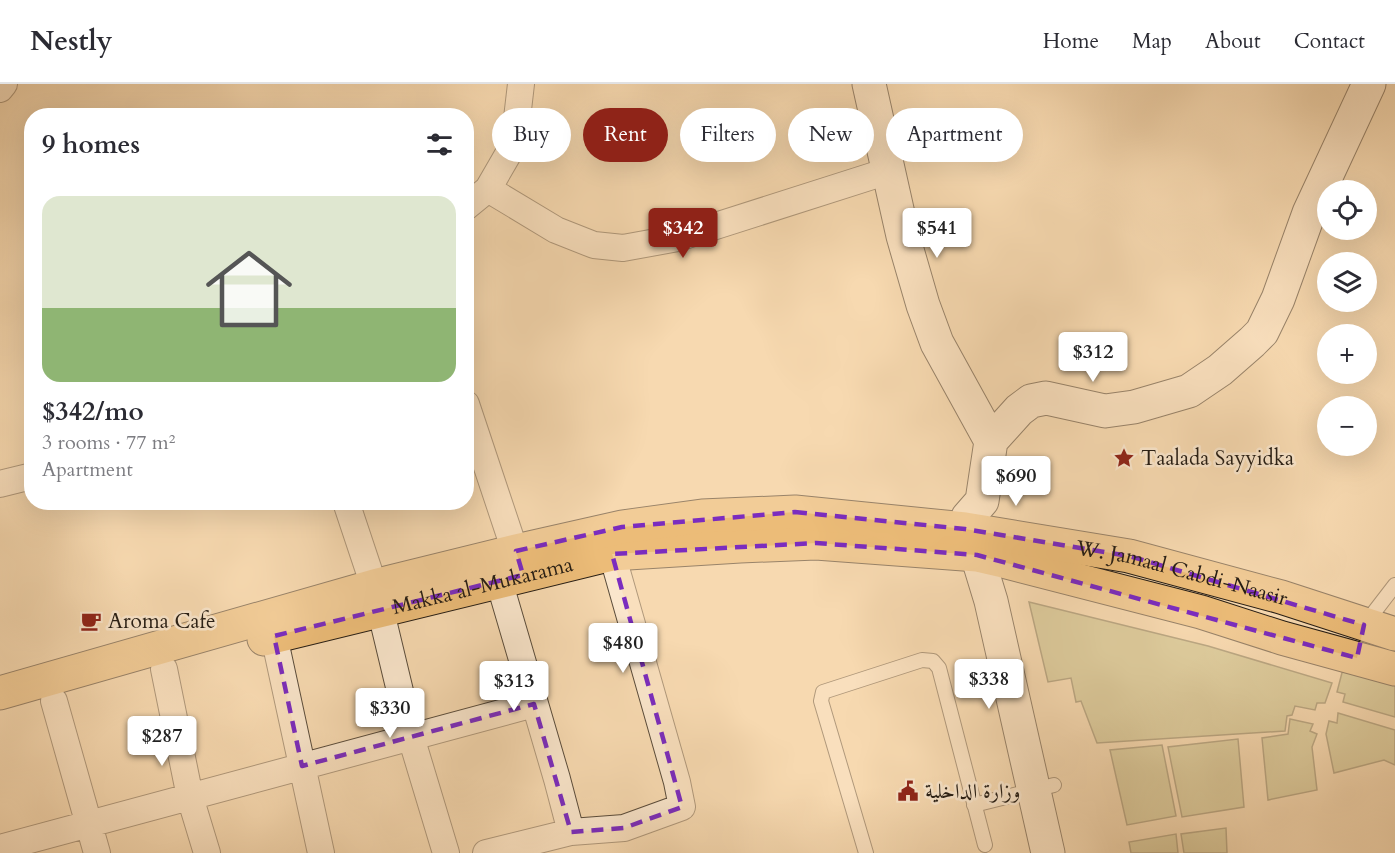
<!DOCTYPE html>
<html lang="en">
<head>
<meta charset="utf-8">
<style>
	:root { --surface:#fff; --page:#f2f2f3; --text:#2b2b33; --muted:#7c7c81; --line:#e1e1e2; --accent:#8f2418 }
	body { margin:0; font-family:Cardo,Amiri,serif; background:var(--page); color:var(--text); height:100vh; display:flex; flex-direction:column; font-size:22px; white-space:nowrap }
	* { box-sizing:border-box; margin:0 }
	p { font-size:20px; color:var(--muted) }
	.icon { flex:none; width:33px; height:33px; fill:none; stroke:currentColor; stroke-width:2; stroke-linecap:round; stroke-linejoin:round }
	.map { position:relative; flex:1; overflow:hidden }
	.panel { position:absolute; left:24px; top:24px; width:450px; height:402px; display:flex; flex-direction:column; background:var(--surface); border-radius:24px; box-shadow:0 6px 24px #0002 }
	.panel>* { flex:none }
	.guide { position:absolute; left:492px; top:24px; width:570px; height:54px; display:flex; gap:12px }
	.buttons { position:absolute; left:1317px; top:96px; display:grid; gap:12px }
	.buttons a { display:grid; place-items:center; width:60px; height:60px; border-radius:50%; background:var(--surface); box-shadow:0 6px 24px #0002; font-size:30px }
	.price { position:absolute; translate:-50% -51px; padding:0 14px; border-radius:6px; background:#fff; color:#222; font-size:20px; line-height:39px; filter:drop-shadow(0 2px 3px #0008) }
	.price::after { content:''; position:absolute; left:50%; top:36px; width:18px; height:14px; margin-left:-9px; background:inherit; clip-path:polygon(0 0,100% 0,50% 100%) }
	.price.selected { background:var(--accent); color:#fff }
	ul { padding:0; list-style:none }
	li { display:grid; align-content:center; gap:12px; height:318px; padding:0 18px }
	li+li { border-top:2px solid var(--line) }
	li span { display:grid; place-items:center; height:186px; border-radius:18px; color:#555 }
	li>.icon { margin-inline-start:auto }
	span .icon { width:108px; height:108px; fill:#fffc; stroke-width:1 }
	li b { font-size:26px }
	h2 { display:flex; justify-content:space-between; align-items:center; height:72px; padding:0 18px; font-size:26px }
	.tag { padding:0 21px; border-radius:27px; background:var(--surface); box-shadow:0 6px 24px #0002; font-size:21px; line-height:54px }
	.tag.selected { background:var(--accent); color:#fff }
	header { display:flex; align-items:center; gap:36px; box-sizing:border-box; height:84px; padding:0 30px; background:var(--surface); border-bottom:2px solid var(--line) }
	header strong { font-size:28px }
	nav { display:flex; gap:33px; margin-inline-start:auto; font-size:21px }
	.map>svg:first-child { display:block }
</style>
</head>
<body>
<header>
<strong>Nestly</strong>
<nav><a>Home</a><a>Map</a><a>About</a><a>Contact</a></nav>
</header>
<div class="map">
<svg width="1395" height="769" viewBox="0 0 1395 769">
	<rect width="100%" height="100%" fill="#f7d9b0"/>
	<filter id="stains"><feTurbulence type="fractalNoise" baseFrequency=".00333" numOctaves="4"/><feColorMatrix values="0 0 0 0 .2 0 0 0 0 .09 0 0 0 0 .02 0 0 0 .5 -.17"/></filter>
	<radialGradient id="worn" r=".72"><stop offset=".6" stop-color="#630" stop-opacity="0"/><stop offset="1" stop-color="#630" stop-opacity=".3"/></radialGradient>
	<path fill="#c2be88" stroke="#746e4e" stroke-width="1.5" d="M1029,518l179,44 124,37 -7,20h-8l-2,7 -20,-4 -3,9 -5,1 -2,15 -188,12 -16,-42 -5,1 -5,-24 -23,4z
		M1344,581l51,16v36l-52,-15 2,-8 -8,-2z
		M1338,629l57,17v35l-11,-5 -50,13 -8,-39 3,-13 8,2z
		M1290,635l23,5 -3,7 7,3 -5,13 5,43 -49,10 -6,-62 26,-4z
		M1238,655l6,68 -62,10 -14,-70z
		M1162,661l14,71 -49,9 -17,-75z
		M1226,744l1,25h-43l-3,-19z
		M1176,750l2,19h-47l-2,-11z"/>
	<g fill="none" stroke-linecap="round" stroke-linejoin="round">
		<g stroke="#5a4c3b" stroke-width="16">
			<path id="lane" d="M1365,540l30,-39
				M974,721l80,-20
				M866,769l-45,-152 2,-9 99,-32 11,1 6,7 46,177"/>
		</g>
		<g stroke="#5a4c3b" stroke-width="28">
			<path id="street" d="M0,5l4,-5
				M488,105l68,41 38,15 29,3 55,-10 210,-67
				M466,123l22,-18 26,-45 7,-60
				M466,320l55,165
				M0,400l32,-8
				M346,418l28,84
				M499,497l58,198 14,53
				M381,528l30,125 35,116
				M274,552l47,217
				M164,585l26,128 17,56
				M54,617l43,152
				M0,764l534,-144
				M486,769l85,-21 53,-4 58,-21 -5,-25 -65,-228"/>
		</g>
		<g stroke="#261d14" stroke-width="35">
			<path id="secondary" d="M869,0l34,152 20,69 14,38 54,98
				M991,357l28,-31 12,-9 15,-3 59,13 29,-4 55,-16 31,-21 32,-28 10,-10 16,-33 31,-86 60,-129
				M991,357l-9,60 -14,16 -3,12 12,26 14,46 57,252"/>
		</g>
		<g stroke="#261d14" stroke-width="35">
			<g id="highway">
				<path id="s1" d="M264,555l348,-85 128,-8 76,-3 161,12 26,6 198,51 81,26 113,31"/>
				<path id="s2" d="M0,609l374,-107 142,-35 106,-24 80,-11 93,-4 170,17 164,27 152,41 114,37"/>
			</g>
		</g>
		<use href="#lane" stroke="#fae6cc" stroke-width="14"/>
		<use href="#street" stroke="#fae6cc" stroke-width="26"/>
		<use href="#secondary" stroke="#fae6cc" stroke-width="33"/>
		<use href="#highway" stroke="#ecbc78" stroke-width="33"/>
	</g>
	<path d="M0 0H1395V769H0ZM795,428l170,17 164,27 235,69 -7,33 -380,-103 -161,-12 -204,11 70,253 -58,21 -53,4 -37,-128 -232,62 -28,-130 249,-61 -7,-24 106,-24z" fill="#f7d9b0" fill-opacity=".55" fill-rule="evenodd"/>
	<path fill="none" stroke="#7b2cbf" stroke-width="4.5" stroke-dasharray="12 8" stroke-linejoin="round" d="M795,428l170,17 164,27 235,69 -7,33 -380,-103 -161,-12 -204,11 70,253 -58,21 -53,4 -37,-128 -232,62 -28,-130 249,-61 -7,-24 106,-24z"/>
	<defs>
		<g id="sight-bare" transform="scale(1.62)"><path d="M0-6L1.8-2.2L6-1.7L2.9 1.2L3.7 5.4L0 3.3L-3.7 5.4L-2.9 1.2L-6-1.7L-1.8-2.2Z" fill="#8f2418" stroke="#fae6cc" stroke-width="2.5" paint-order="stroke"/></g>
		<g id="cafe-bare" transform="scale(1.62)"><path d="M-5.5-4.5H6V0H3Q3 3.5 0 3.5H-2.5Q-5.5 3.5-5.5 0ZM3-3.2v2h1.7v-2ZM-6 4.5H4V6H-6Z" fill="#8f2418" stroke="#fae6cc" stroke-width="2.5" paint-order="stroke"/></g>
		<g id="civic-bare" transform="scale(1.62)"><path d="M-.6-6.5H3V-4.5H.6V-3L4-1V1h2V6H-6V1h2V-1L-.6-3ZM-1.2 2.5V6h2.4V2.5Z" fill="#8f2418" stroke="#fae6cc" stroke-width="2.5" paint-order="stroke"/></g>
	</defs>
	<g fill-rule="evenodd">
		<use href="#sight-bare" x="1124" y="374"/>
		<use href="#cafe-bare" x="91" y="537"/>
		<use href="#civic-bare" x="908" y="707"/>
	</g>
	<g text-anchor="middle" stroke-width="5" stroke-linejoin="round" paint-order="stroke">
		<g font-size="21" fill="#261d14" stroke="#fae6cc" text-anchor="start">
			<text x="1141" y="381">Taalada Sayyidka</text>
			<text x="108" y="544">Aroma Cafe</text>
			<text x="925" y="714">وزارة الداخلية</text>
		</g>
		<g font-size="21" fill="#261d14" stroke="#fae6cc">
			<text dy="7" stroke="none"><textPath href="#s2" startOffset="1210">W. Jamaal Cabdi-Naasir</textPath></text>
			<text dy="7" stroke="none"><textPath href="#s1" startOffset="225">Makka al-Mukarama</textPath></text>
		</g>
	</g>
	<rect width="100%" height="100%" filter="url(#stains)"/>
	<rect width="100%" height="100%" fill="url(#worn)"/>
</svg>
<div class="buttons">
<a><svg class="icon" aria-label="locate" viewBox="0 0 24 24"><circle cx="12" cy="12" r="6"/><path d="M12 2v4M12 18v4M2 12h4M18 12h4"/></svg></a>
<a><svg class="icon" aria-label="layers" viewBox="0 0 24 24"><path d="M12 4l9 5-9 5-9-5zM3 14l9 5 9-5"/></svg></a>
<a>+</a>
<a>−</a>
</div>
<b class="price selected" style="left:683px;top:175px">$342</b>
<b class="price" style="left:937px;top:175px">$541</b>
<b class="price" style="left:1093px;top:299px">$312</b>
<b class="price" style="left:1016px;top:423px">$690</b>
<b class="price" style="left:623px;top:590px">$480</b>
<b class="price" style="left:989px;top:626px">$338</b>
<b class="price" style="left:514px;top:628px">$313</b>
<b class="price" style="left:390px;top:655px">$330</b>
<b class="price" style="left:162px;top:683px">$287</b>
<div class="guide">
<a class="tag">Buy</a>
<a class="tag selected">Rent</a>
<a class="tag">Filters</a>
<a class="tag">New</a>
<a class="tag">Apartment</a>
</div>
<section class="panel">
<h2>9 homes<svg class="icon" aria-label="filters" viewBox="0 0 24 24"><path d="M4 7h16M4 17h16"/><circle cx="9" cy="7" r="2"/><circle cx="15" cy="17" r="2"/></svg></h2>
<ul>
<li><span style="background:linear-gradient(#dfe7d0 60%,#8fb573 0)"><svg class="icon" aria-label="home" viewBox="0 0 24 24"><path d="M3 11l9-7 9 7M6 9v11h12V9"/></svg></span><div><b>$342/mo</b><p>3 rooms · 77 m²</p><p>Apartment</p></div></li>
</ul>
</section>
</div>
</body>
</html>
